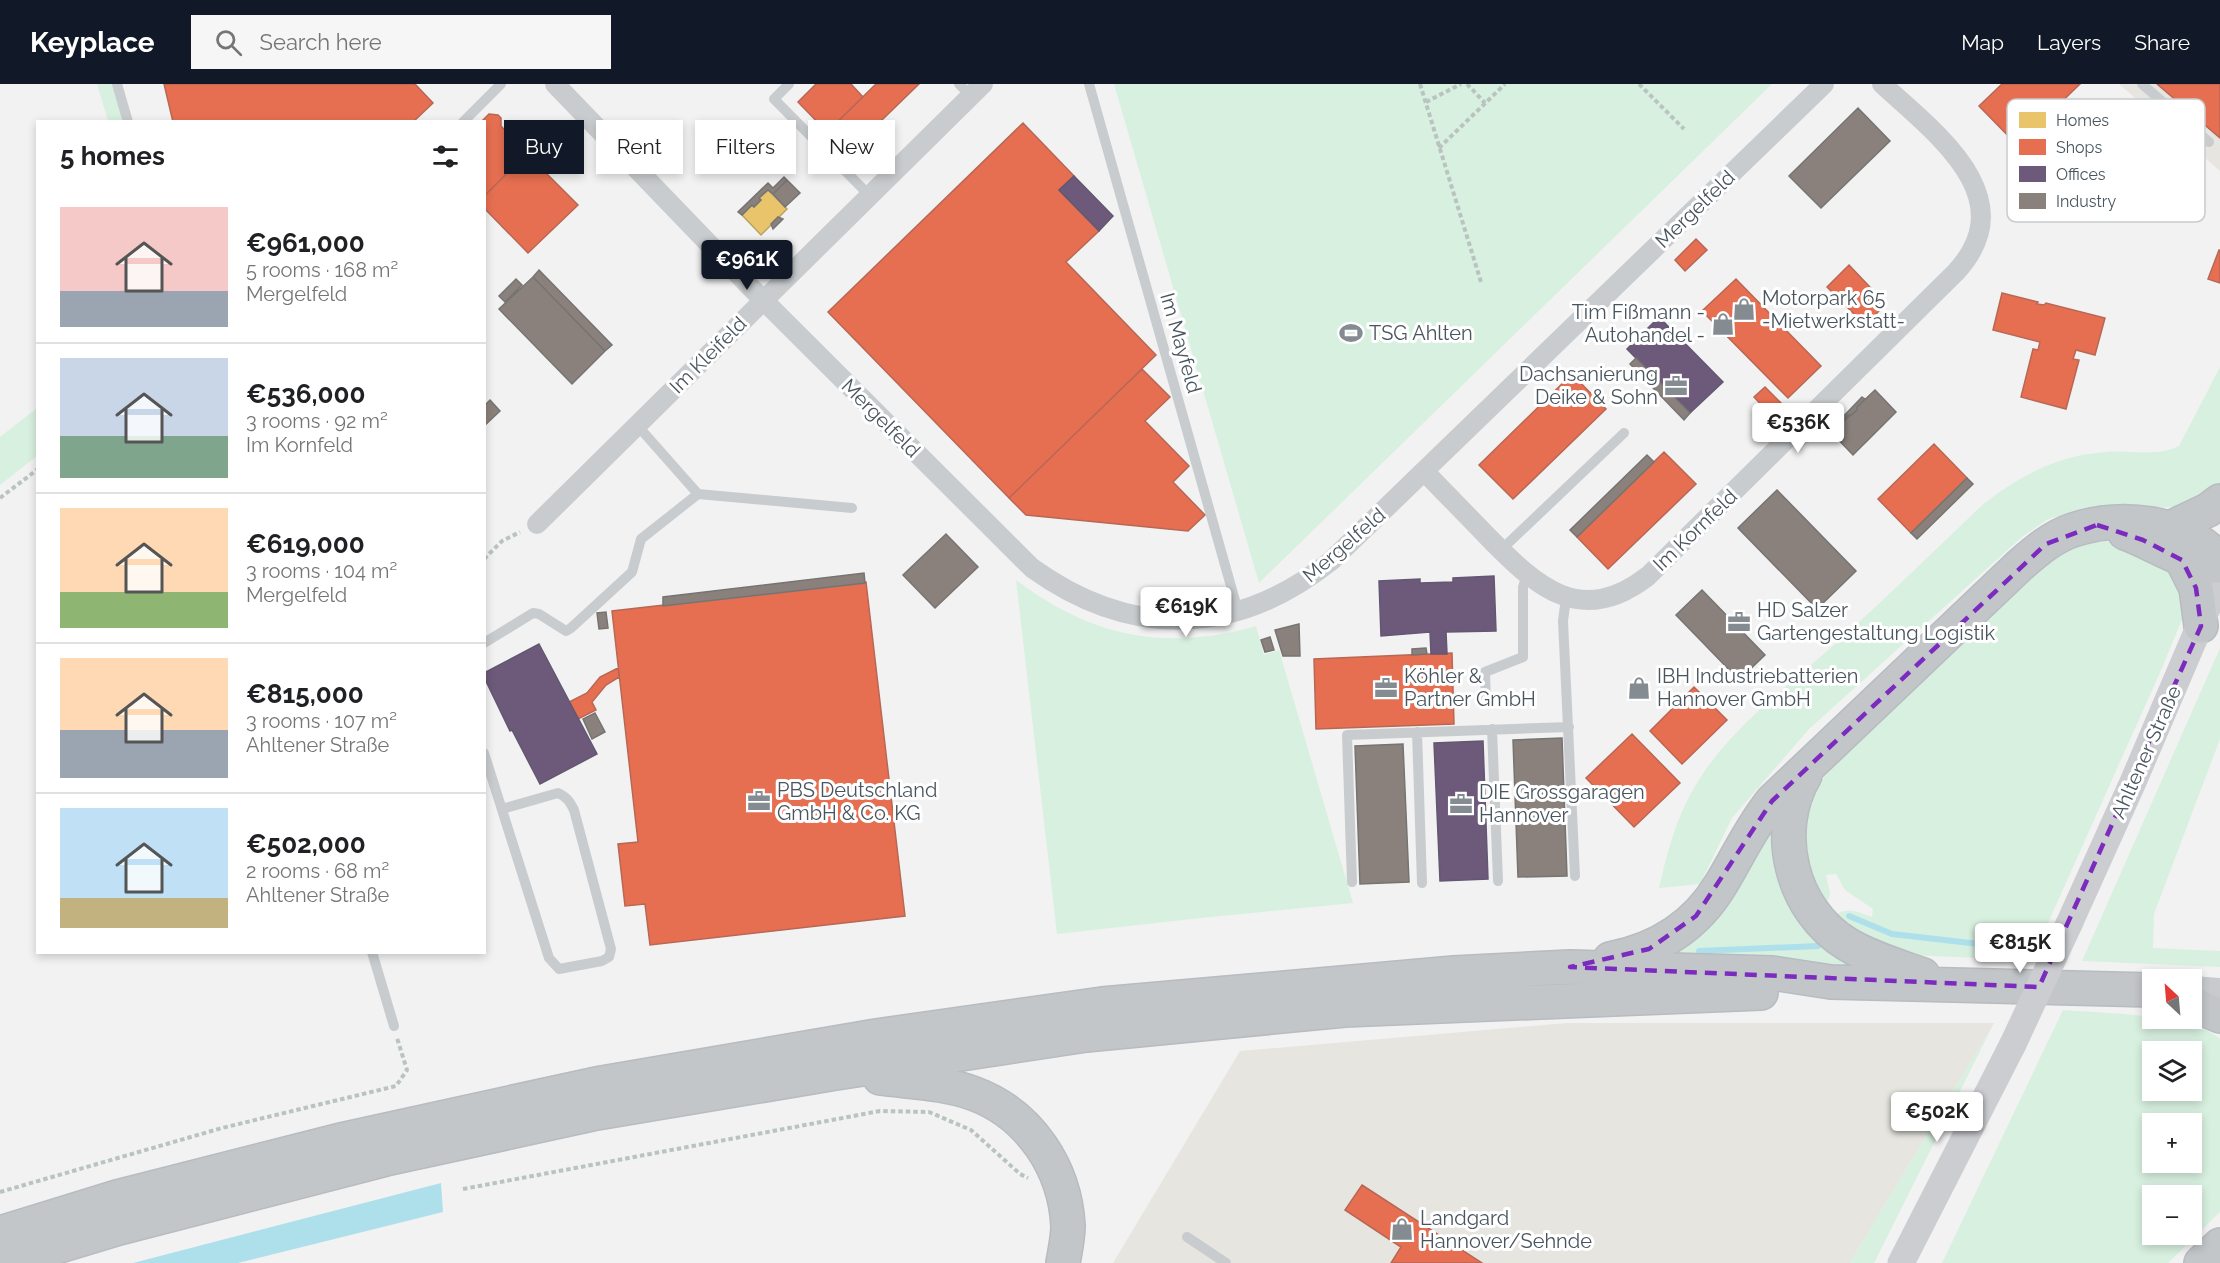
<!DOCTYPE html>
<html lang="en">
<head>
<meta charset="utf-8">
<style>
	:root { --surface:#fff; --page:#f6f6f6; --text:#202124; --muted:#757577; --line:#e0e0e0; --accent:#111827 }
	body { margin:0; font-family:Raleway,sans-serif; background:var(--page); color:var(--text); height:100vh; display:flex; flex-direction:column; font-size:22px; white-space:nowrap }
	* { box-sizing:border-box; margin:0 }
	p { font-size:20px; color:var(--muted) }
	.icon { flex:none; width:33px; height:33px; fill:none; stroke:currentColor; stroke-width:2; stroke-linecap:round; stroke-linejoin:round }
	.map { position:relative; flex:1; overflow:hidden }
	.side { position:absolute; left:36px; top:36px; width:450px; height:834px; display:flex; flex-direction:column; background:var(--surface); border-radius:0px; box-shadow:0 3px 9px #0003 }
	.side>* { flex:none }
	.hud { position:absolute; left:504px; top:36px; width:570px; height:54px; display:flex; gap:12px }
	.needle { width:39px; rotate:334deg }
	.buttons { position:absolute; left:2142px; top:885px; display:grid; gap:12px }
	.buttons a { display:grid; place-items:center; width:60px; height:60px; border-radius:0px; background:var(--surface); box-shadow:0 3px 9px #0003; font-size:30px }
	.price { position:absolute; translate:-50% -51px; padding:0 14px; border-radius:6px; background:#fff; color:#222; font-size:20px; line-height:39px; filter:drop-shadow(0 2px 3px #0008) }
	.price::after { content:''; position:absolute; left:50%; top:36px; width:18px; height:14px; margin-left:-9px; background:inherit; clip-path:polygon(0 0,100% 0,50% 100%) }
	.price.current { background:var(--accent); color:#fff }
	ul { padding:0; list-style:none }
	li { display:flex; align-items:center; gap:18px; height:150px; padding:0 24px }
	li+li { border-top:2px solid var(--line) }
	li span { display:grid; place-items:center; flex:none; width:168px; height:120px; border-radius:0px; color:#555 }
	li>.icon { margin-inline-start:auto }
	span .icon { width:72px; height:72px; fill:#fffc; stroke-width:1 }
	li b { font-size:26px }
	h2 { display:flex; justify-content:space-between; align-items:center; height:72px; padding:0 24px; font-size:26px }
	.chip { padding:0 21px; border-radius:0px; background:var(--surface); box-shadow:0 3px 9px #0003; font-size:21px; line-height:54px }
	.chip.current { background:var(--accent); color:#fff }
	header { display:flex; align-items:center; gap:36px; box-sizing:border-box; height:84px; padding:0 30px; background:var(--accent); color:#fff }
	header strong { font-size:28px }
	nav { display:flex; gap:33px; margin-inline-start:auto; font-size:21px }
	.search { width:420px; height:54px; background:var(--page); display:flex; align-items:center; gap:15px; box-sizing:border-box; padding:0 21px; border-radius:0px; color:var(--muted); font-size:22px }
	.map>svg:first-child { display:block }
</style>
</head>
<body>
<header>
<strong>Keyplace</strong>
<div class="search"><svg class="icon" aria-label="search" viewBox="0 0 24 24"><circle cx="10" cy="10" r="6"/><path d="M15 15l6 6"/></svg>Search here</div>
<nav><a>Map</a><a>Layers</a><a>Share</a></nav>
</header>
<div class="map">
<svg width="2220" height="1179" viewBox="0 0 2220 1179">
	<rect width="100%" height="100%" fill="#f2f2f2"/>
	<path fill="#e6e5e0" d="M2119,0h101v87z
		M1567,939h427l-144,240h-737l127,-212z"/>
	<path fill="#d8f0e0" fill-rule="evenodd" d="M97,0h15l11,37h-15z
		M1114,0h658l-513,499z
		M2220,283v117l-19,15 -27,8 -90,3 -36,9 -26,18 -213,192 -77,89 -32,66 -41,4c8,-35 17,-70 36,-102 34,-57 91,-98 140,-142 49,-44 97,-91 145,-137 37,-30 77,-52 126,-55 23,-2 52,5 73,-6z
		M37,324v48l-37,29v-48z
		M2102,456h12l28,9 34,27 9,36 -23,56 -114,255h-4l-17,37 -121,-5 -23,-4 -47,-36c12,-9 23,-2 36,2l1,-8 -28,-19 -9,-16 -10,1 4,18 -2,8 -6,1 -20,-32 4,-62 15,-27 13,-15 208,-203 32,-18z
		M1016,496c75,57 150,72 240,46l8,29 15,-5 74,253 -152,15 -144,16z
		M2220,564v91l-66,175 -1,34 67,3v16l-138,-6z
		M1763,738l17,9 84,135 -218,-2z
		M2063,926c38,3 130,4 157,29v173l-52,51h-226zM2152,968h40v38h-40zM2152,1040h40v38h-40zM2152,1112h40v38h-40z
		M1994,939l-120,240h-24z"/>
	<path fill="#aee0ec" d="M441,1099l2,29 -205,51h-105z"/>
	<path fill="#e9c46a" stroke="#b9a366" stroke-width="1.5" d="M768,106l19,19 -26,26 -19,-20 10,-10 2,2 7,-7 -2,-2z"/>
	<path fill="#e76f51" stroke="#b86755" stroke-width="1.5" d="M164,0h251l18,19 -20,19h-240z
		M816,0h35l12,13 -36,35 -29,-30z
		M876,0h43l-70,68 -21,-21z
		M2002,0h78l-63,61 -38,-39z
		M2157,0h63v54z
		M489,30l9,1 3,3v8l26,28 -43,42v-74h-3z
		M1023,39l51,53 -15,14 40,41 -33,31 90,93 -147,143 -181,-186z
		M527,70l51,51 -50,48 -44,-45v-12z
		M1696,155l11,11 -22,21 -10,-11z
		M2219,166h1v33l-12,-4z
		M1849,181l37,39 -21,21 -38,-38z
		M1736,195l85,87 -33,32 -86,-87z
		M2002,209l36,9 -1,2 7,1 2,-2 59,15 -10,37 -19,-5 -3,9 6,1 -13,49 -45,-12 12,-48 5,1 2,-8 -47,-12z
		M1142,285l28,28 -25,24 44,45 -16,16 32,33 -17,16 -162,-16 -17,-17z
		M1572,290l34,35 -93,90 -34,-34z
		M1765,303l19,19 -11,11 -19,-20z
		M1934,360l33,34 -56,55 -33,-34z
		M1664,368l32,32 -88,85 -31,-32z
		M866,498l39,334 -255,29 -5,-41 -20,2 -7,-62 20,-2 -26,-231z
		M1452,569l2,71 -138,5 -2,-70z
		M618,584l1,9 -13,8 -14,17 4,8 -18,9 -9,-17 18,-9 13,-16z
		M1694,603l33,33 -45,44 -32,-33z
		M1632,650l48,49 -46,44 -48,-49z
		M1362,1101l120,78h-91l10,-16 -56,-37z"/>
	<path fill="#6d597a" stroke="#625872" stroke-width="1.5" d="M1074,92l39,40 -14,15 -40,-41z
		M1659,233l64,65 -33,31 -63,-64z
		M1494,492l2,55 -50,1 1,22h-16l-1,-22 -49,4 -2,-55 41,-2v4l33,-1v-4z
		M539,560l58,110 -57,30 -28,-54 -2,1 -26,-54v-4z
		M1483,657l5,138 -48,2 -6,-138z"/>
	<path fill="#8a817c" stroke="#767473" stroke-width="1.5" d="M1858,24l32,33 -69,67 -32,-32z
		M784,93l3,3 -14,14 -5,-4 -9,8 2,2 -7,7 -2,-2 -10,10 -4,-3 30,-29 5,5z
		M787,96l13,13 -15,14 -12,-13z
		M778,133l5,2 -10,10 -2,-5z
		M539,186l73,75 -7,6 -72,-74z
		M533,193l72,74 -33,33 -73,-75z
		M516,195l6,6 -17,17 -6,-6z
		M1636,274l54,55 -6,7 -54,-56z
		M1875,306l21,22 -43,43 -22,-23 17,-17h4l5,-5v-3z
		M1862,313l3,2 -8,8v3l-16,13 -2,-2z
		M490,316l10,11 -16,15v-20z
		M1647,371l7,7 -77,75 -7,-7z
		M1967,394l6,6 -56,55 -6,-6z
		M1777,406l79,81 -39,38 -79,-81z
		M946,450l32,33 -43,41 -32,-33z
		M864,489l1,10 -202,23v-9z
		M1702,506l63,65 -26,25 -63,-65z
		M606,528l2,16 -9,1 -2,-16z
		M1299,540l1,32h-17l-8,-26z
		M1270,553l4,13 -9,2 -4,-12z
		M1426,564l1,6 -15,1v-6z
		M595,629l10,19 -13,7 -9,-20z
		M1562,654l5,138 -49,1 -5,-137z
		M1403,660l6,138 -49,2 -5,-138z"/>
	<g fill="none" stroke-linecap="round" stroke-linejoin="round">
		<path stroke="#aee0ec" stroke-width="6" d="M1849,832l43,18 131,15
			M1699,867l119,-5"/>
		<g stroke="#b7bcc0" stroke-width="36">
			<path id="trunk" d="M2170,444l38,-18 12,-9
				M2125,449c31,11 60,34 95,33
				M2182,476l14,28 5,38
				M1805,691c-33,56 -14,135 42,169 23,14 51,22 76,31
				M1610,875c47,-9 86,-33 111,-75 17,-28 30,-57 51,-83l247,-235c16,-14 33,-29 54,-36 48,-16 112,-10 147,30
				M2192,920l28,12
				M880,994c31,4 66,5 95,16 55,21 90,74 93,132 0,12 -3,25 -5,37
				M0,1149l117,-36 228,-58 251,-55 280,-48 226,-32 352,-31 116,-6 202,6 59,9 321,8
				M3,1179l116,-35 267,-69 211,-46 239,-40 250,-38 259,-25 416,-17
				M2201,1179l19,-18"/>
		</g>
		<path stroke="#b9c4c0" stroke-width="4" stroke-dasharray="4.5 3" stroke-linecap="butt" d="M1420,0l61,198
			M1467,0l18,19
			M1639,0l45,45
			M1426,18l35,-18
			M1439,64l66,-64
			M0,414l38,-29
			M484,475l18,-18 18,-9
			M463,1105l417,-78 49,1 42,18 49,44 8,4
			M0,1108l222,-64 174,-42 11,-16 -10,-32"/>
		<path stroke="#c9ccce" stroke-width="10" d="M117,0l11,38
			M789,0l-15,15 96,97
			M959,0l12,12
			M1089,0l149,527
			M2142,0l67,58
			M463,38l38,-38
			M637,341l61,69 154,14
			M1501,466l123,-117
			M1566,514l-3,23 12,255
			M484,559l49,-30 6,1 27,17 5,-3 61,-56 9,-33 57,-45
			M1486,619l-1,-31 38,-15v-70l4,-12
			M1492,645l6,152
			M1417,648l5,151
			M484,669l65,205 10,11 43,-8 7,-4 2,-8 -37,-139c-4,-8 -7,-13 -16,-17l-56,16
			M1352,798l-5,-147 222,-8
			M372,868l22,74
			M1187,1153l39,26"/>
		<path stroke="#c9ccce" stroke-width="20" d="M555,0l208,216 269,268c99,71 203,69 299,-7l493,-477
			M1424,387c21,22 43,44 64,66 49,50 93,91 160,39l308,-304c69,-75 -22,-140 -74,-188
			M537,440l446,-440"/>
		<path stroke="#cbcdd0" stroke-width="27" d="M2069,840l64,-142 87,-204
			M1901,1179l112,-219"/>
		<path stroke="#c8cacd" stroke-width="32" d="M2192,908l28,2"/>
		<use href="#trunk" stroke="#c2c6c9" stroke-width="33"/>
		<path stroke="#cbcdd0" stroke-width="27" d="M2013,960l56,-120"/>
	</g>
	<path fill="none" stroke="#7b2cbf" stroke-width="4.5" stroke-dasharray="12 8" stroke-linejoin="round" d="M2097,441l46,15 39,20 14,28 5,38 -162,361 -469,-20 79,-18 47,-33 76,-115 274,-257z"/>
	<defs>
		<g id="shop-bare" transform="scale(1.8)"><path d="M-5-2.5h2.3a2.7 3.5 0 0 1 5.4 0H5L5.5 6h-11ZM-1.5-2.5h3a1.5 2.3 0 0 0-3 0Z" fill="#848c92" stroke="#fff" stroke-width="2.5" paint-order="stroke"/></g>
		<g id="stadium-bare" transform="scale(1.8)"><path d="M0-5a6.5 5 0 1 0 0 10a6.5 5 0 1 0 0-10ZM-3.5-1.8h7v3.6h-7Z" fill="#848c92" stroke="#fff" stroke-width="2.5" paint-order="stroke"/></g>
		<g id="office-bare" transform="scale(1.8)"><path d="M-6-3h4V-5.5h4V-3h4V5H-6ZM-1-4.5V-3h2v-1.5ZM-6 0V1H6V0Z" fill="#848c92" stroke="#fff" stroke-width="2.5" paint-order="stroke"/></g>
	</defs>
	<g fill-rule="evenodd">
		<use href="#shop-bare" x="1744" y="225"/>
		<use href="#shop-bare" x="1723" y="240"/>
		<use href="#stadium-bare" x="1351" y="249"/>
		<use href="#office-bare" x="1676" y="302"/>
		<use href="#office-bare" x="1739" y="538"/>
		<use href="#office-bare" x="1386" y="604"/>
		<use href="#shop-bare" x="1639" y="604"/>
		<use href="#office-bare" x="759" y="717"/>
		<use href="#office-bare" x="1461" y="720"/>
		<use href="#shop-bare" x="1402" y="1145"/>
	</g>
	<g text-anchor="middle" stroke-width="6" stroke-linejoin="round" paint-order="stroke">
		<g font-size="20" fill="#49555e" stroke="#fff">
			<text transform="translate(1695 125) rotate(-44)" y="7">Mergelfeld</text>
			<text transform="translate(1181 259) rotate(74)" y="7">Im Mayfeld</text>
			<text transform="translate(708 271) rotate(-45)" y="7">Im Kleifeld</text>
			<text transform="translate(881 334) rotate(45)" y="7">Mergelfeld</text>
			<text transform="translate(1695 446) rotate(-44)" y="7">Im Kornfeld</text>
			<text transform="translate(1344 461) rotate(-41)" y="7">Mergelfeld</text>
			<text transform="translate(2146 668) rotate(-66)" y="7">Ahltener Straße</text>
		</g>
		<g font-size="20" fill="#49555e" stroke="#fff" text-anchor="start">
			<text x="1762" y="221">Motorpark 65<tspan x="1762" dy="23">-Mietwerkstatt-</tspan></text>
			<text x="1705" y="235" text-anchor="end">Tim Fißmann -<tspan x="1705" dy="23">Autohandel -</tspan></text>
			<text x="1369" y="256">TSG Ahlten</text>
			<text x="1658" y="297" text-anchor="end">Dachsanierung<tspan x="1658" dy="23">Deike &amp; Sohn</tspan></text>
			<text x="1757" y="533">HD Salzer<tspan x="1757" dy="23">Gartengestaltung Logistik</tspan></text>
			<text x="1404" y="599">Köhler &amp;<tspan x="1404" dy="23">Partner GmbH</tspan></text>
			<text x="1657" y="599">IBH Industriebatterien<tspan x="1657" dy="23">Hannover GmbH</tspan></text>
			<text x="777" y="713">PBS Deutschland<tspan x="777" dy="23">GmbH &amp; Co. KG</tspan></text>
			<text x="1479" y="715">DIE Grossgaragen<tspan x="1479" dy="23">Hannover</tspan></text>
			<text x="1420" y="1141">Landgard<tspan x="1420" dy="23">Hannover/Sehnde</tspan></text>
		</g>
	</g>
	<rect x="2007" y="15" width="198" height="123" rx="9" fill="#fff" stroke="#c8cccf" stroke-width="1.5"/>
	<rect x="2019" y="28" width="27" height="16" fill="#e9c46a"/>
	<rect x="2019" y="55" width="27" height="16" fill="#e76f51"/>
	<rect x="2019" y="82" width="27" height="16" fill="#6d597a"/>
	<rect x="2019" y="109" width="27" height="16" fill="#8a817c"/>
	<g font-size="16" fill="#49555e">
		<text x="2056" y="42">Homes</text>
		<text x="2056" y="69">Shops</text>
		<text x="2056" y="96">Offices</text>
		<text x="2056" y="123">Industry</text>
	</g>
</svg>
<div class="buttons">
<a><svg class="needle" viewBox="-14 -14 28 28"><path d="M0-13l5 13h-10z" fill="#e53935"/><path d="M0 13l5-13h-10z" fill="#757577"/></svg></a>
<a><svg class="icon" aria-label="layers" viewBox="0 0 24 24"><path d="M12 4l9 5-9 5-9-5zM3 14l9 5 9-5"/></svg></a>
<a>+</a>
<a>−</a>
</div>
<b class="price current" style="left:747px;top:207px">€961K</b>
<b class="price" style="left:1798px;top:370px">€536K</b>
<b class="price" style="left:1186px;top:554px">€619K</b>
<b class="price" style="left:2020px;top:890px">€815K</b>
<b class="price" style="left:1937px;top:1059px">€502K</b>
<div class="hud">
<a class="chip current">Buy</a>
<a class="chip">Rent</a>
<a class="chip">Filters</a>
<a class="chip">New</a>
</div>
<section class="side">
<h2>5 homes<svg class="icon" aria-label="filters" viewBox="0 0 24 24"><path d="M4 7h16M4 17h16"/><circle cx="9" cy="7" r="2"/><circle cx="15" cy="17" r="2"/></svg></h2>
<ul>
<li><span style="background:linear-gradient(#f6c9c9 70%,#9aa5b1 0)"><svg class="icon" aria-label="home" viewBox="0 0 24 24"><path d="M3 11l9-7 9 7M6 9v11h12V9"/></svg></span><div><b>€961,000</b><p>5 rooms · 168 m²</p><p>Mergelfeld</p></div></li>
<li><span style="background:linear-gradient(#c9d6e8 65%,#7fa58c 0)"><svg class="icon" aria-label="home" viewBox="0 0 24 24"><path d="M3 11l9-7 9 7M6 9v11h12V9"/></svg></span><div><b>€536,000</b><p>3 rooms · 92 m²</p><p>Im Kornfeld</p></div></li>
<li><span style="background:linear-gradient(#ffd9b3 70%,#8fb573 0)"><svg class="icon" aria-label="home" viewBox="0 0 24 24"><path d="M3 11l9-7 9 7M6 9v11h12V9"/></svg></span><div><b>€619,000</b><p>3 rooms · 104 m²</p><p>Mergelfeld</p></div></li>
<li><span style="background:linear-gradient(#ffd9b3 60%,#9aa5b1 0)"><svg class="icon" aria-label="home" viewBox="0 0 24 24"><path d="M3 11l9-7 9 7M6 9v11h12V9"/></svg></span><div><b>€815,000</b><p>3 rooms · 107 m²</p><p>Ahltener Straße</p></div></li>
<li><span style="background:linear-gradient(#bfe0f5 75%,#c2b280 0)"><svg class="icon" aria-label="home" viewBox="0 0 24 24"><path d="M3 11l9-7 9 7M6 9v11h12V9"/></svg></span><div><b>€502,000</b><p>2 rooms · 68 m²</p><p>Ahltener Straße</p></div></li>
</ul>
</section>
</div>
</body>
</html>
